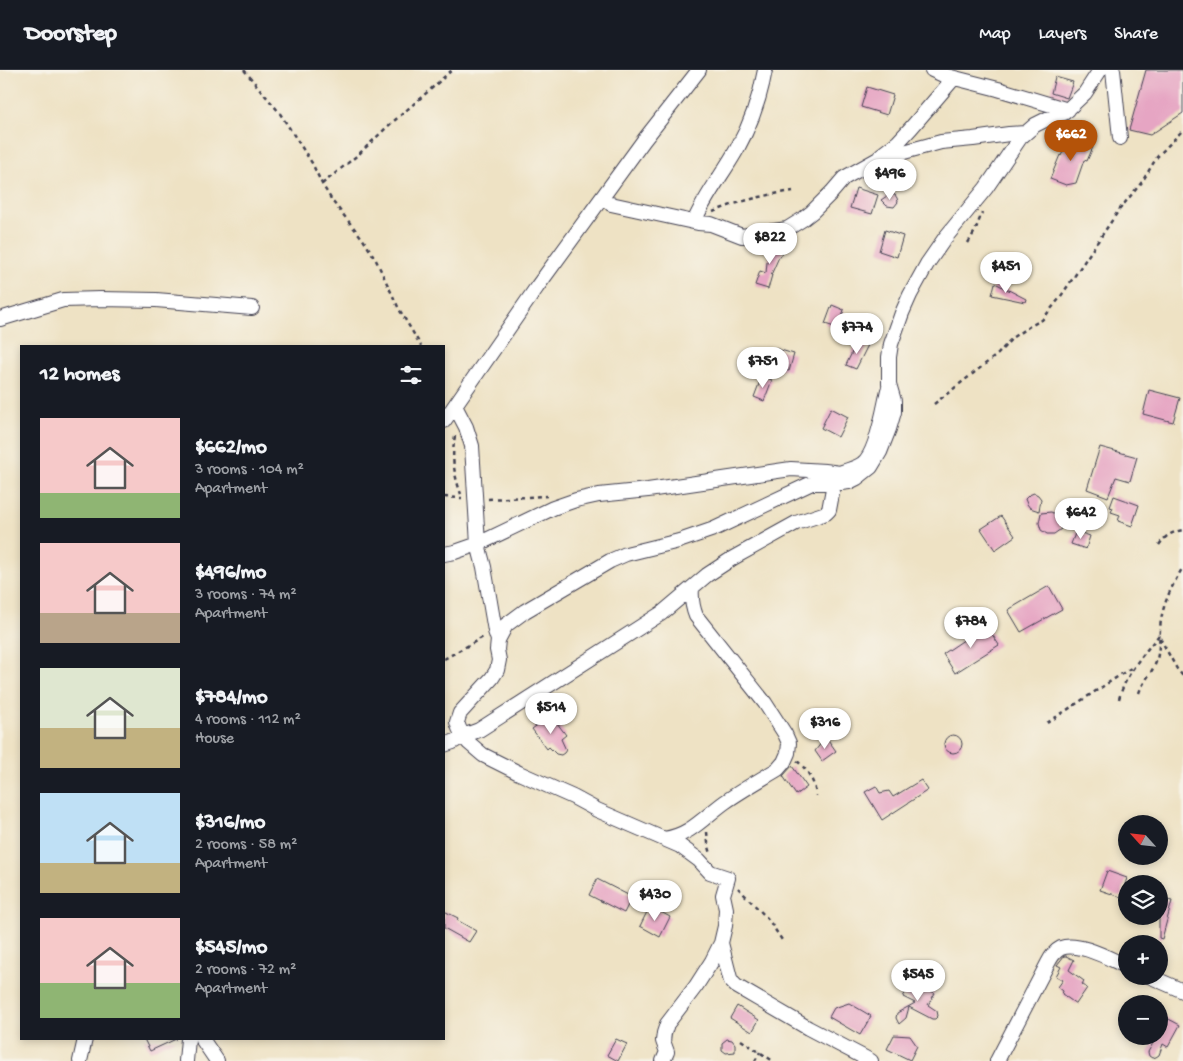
<!DOCTYPE html>
<html lang="en">
<head>
<meta charset="utf-8">
<style>
	:root { --surface:#171b24; --page:#242831; --text:#f1f3f6; --muted:#9ea1a6; --line:#363941; --accent:#b45309 }
	body { margin:0; font-family:"Gochi Hand",sans-serif; background:var(--page); color:var(--text); height:100vh; display:flex; flex-direction:column; font-size:19px; white-space:nowrap }
	* { box-sizing:border-box; margin:0 }
	p { font-size:16px; color:var(--muted) }
	.icon { flex:none; width:28px; height:28px; fill:none; stroke:currentColor; stroke-width:2; stroke-linecap:round; stroke-linejoin:round }
	.map { position:relative; flex:1; overflow:hidden }
	.sheet { position:absolute; left:20px; top:275px; width:425px; height:695px; display:flex; flex-direction:column; background:var(--surface); border-radius:0px; box-shadow:0 2px 8px #0003 }
	.sheet>* { flex:none }
	.needle { width:32px; rotate:297deg }
	.controls { position:absolute; left:1118px; top:745px; display:grid; gap:10px }
	.controls a { display:grid; place-items:center; width:50px; height:50px; border-radius:50%; background:var(--surface); box-shadow:0 2px 8px #0003; font-size:25px }
	.price { position:absolute; translate:-50% -42px; padding:0 11px; border-radius:18px; background:#fff; color:#222; font-size:16px; line-height:32px; filter:drop-shadow(0 1px 2px #0008) }
	.price::after { content:''; position:absolute; left:50%; top:30px; width:15px; height:11px; margin-left:-8px; background:inherit; clip-path:polygon(0 0,100% 0,50% 100%) }
	.price.selected { background:var(--accent); color:#fff }
	ul { padding:0; list-style:none }
	li { display:flex; align-items:center; gap:15px; height:125px; padding:0 20px }
	li span { display:grid; place-items:center; flex:none; width:140px; height:100px; border-radius:0px; color:#555 }
	li>.icon { margin-inline-start:auto }
	span .icon { width:60px; height:60px; fill:#fffc; stroke-width:1 }
	li b { font-size:21px }
	h2 { display:flex; justify-content:space-between; align-items:center; height:60px; padding:0 20px; font-size:21px }
	header { display:flex; align-items:center; gap:30px; box-sizing:border-box; height:70px; padding:0 25px; background:var(--surface); border-bottom:1px solid var(--line) }
	header strong { font-size:24px }
	nav { display:flex; gap:28px; margin-inline-start:auto; font-size:18px }
	.map>svg:first-child { display:block }
</style>
</head>
<body>
<header>
<strong>Doorstep</strong>
<nav><a>Map</a><a>Layers</a><a>Share</a></nav>
</header>
<div class="map">
<svg width="1183" height="991" viewBox="0 0 1183 991">
	<rect width="100%" height="100%" fill="#f7f3e8"/>
	<filter id="ink" filterUnits="userSpaceOnUse"><feTurbulence type="fractalNoise" baseFrequency=".02" numOctaves="2"/><feDisplacementMap in="SourceGraphic" scale="10" xChannelSelector="R" yChannelSelector="G"/><feConvolveMatrix kernelMatrix="1 2 1 2 8 2 1 2 1" color-interpolation-filters="sRGB"/></filter>
	<filter id="wash" filterUnits="userSpaceOnUse"><feTurbulence type="fractalNoise" baseFrequency=".0096" numOctaves="4" result="noise"/><feDisplacementMap in="SourceGraphic" scale="20" xChannelSelector="R" yChannelSelector="G"/><feGaussianBlur stdDeviation="1.12" result="paint"/><feColorMatrix in="noise" values="0 0 0 0 0 0 0 0 0 0 0 0 0 0 0 0 0 1.4 0 .05"/><feComposite in="paint" operator="in"/></filter>
	<g filter="url(#wash)">
		<rect width="100%" height="100%" fill="#eee2c4"/>
		<g id="blocks">
			<path fill="#e6a5c3" d="M1146,0h37v43l-33,22 -21,-5z
				M1055,7l18,5 -6,16 -16,-5z
				M867,17l26,8 -6,20 -26,-8z
				M1069,68l24,9 -6,14 -3,-1 -8,23 -10,2 -16,-6 10,-24 1,1z
				M856,118l22,7 -6,19 -22,-6z
				M890,124l5,1 2,3 1,4 -4,5 -7,-1 -6,-6z
				M885,160l18,6 -6,21 -18,-6z
				M778,171l6,2 -2,5v5l-3,4 -8,18h1l-4,14 -13,-4 5,-14 6,2 1,-11 3,-5 -2,-5 1,-5 3,-3h5z
				M995,213l31,16 -1,3 -33,-7z
				M832,235l12,5 -6,18 -13,-4z
				M858,270l10,5 -12,24 -10,-4z
				M774,278l20,6 -5,17 -20,-6z
				M762,306l10,4 -8,21 -10,-4z
				M1149,320l31,8 -7,24 -30,-8z
				M831,338l17,9 -10,20 -17,-9z
				M1100,377l37,10 -7,24 -14,-4 -8,20 -21,-8z
				M1034,423l4,2 3,4 -2,12 -9,-3 -3,-4 -2,-5 4,-4z
				M1114,426l25,9 -7,21 -14,-5 2,-6 -9,-3 2,-4 -3,-1z
				M1051,442l6,3 2,3 2,11 -7,5h-7l-6,-4 -2,-7 2,-10z
				M1001,446l14,20 -20,14 -14,-21z
				M1076,461l14,5 -4,13 -15,-5z
				M1049,516l13,23 -41,23 -13,-22z
				M986,555l13,20 -44,28 -12,-19z
				M551,645l15,20 -5,4 5,11 -2,3 -3,2 -5,-1 -7,-7 -2,2 -15,-20z
				M944 674a9 9 0 1 1 18 0a9 9 0 1 1-18 0Z
				M826,667l10,14 -14,10 -7,-10z
				M792,696l15,21 -11,8 -13,-19z
				M921,710l7,10 -46,30 -17,-28 11,-6 4,7 9,-2 4,6z
				M1107,801l20,7 -6,19 -21,-7z
				M597,809l35,18 -8,16 -35,-18z
				M1159,828l13,3 -10,38 -3,-1z
				M650,836l20,11 -10,20 -20,-11z
				M444,841l14,7 -1,2 19,11 -7,11 -25,-14z
				M1064,886h2l8,4 -5,10 15,11 -2,3 5,4 -11,16 -14,-10 1,-3 -5,-4 5,-7 -7,-4 5,-9 -4,-2z
				M935,897l6,1 2,5 -2,4 -7,3 -2,-8z
				M912,911l23,12 -7,12 9,6 1,5 -3,3h-3l-23,-12 -3,11 -7,6 -3,-6 1,-5 18,-10 -12,-6z
				M849,933l22,13 -11,19 -31,-18 5,-9z
				M737,936l22,14 -7,12 -22,-14z
				M1163,946l17,9 -12,22 -5,-3 -4,11 -3,2 -4,1 -3,-2 -1,-4 9,-16h2v-12z
				M894,965l16,1 7,10 -7,14 -23,-11z
				M144,969h32l-26,12z
				M616,969l11,5 -9,17 -11,-6z
				M727,969l5,1 3,4v8l-9,1 -4,-3v-7z"/>
		</g>
	</g>
	<g filter="url(#ink)">
		<use href="#blocks" fill-opacity="0" stroke="#413f50" stroke-width="1"/>
		<g fill="none" stroke-linecap="round" stroke-linejoin="round">
			<g stroke="#413f50" stroke-width="16">
				<path id="minor" d="M932,0l11,5 55,14 70,21
					M1113,0l7,68
					M881,85l17,-13 13,-14 43,-50
					M611,134l87,19 13,1 31,12 45,-7 16,-10 9,-7 20,-20 12,-14 34,-19 63,-17 32,-3 36,-5 16,-1
					M694,152c11,-26 29,-48 43,-73 14,-25 23,-51 28,-79
					M0,249l63,-19 37,-1 56,1 96,8
					M455,336l11,21 6,19 6,98 75,-36 23,-8 23,-5 49,-5 143,-21 34,2 15,2
					M444,351l93,-134 107,-147 55,-70
					M833,405c8,-3 22,-6 29,-11 15,-10 22,-57 26,-74
					M444,484l11,-2 23,-8 6,23 11,64 3,9
					M444,675l9,-3 10,-6 16,-6 183,-117 45,-38 26,-17 63,-35 30,-10 3,-3 5,-27
					M664,769c27,-4 40,-22 61,-37 17,-12 35,-22 53,-33l6,-7 4,-9 1,-10 -4,-9 -20,-31 -69,-87c-4,-10 -5,-17 -4,-28
					M721,873l9,35 1,3 5,5 72,42 63,33
					M1149,906l34,15
					M202,969l15,22
					M80,991l5,-22
					M186,991l2,-22
					M663,991l4,-9 -4,-11 1,-8 3,-9 29,-38 16,-25 9,-18 4,-17 1,-17 -3,-14 5,-17 -18,-6 -11,-12 -19,-14 -83,-36 -24,-13 -54,-24 -36,-18 -14,-12 -6,-7 -4,-8 -2,-6 3,-9 32,-35 5,-8 2,-10 -2,-10 1,-10 8,-15 19,-14 85,-50 16,-7 53,-13 35,-12 98,-46h29l8,-1 8,-4 14,-11 9,-15 9,-23 5,-17v-11l-5,-17v-27l2,-13 11,-31 8,-18 17,-31 18,-26 41,-50 34,-50 15,-13 18,-9 11,-3 21,-20 15,-23
					M997,991l51,-98c3,-6 7,-12 13,-15 17,-7 49,11 65,18"/>
			</g>
			<path stroke="#413f50" stroke-width="2.5" stroke-dasharray="4 4" stroke-linecap="butt" d="M244,0l35,42 33,51 10,21 11,18 29,36 13,20 24,51 22,37
				M322,114l37,-30 28,-27 44,-38 21,-19
				M713,142c26,-11 52,-17 80,-21
				M968,173l7,-12 7,-18
				M934,334l64,-50 15,-17 17,-11 12,-6 17,-21 60,-89 23,-28 15,-25 26,-27
				M455,366c-4,21 -1,39 6,58
				M444,427l18,1
				M488,429l59,-3
				M1159,475c7,-10 13,-13 24,-15
				M1160,568l17,31 6,7
				M444,589l41,-23
				M1139,623c4,-12 15,-22 18,-34 3,-12 2,-26 4,-39 3,-19 12,-36 22,-53
				M1119,629c7,-26 24,-44 40,-64
				M1047,653l87,-57
				M797,691c11,9 18,21 19,35
				M707,762l1,11 3,11
				M738,818l30,31 14,21
				M741,970l32,21
				M755,991l5,-9"/>
			<use href="#minor" stroke="#fff" stroke-width="14"/>
		</g>
	</g>
</svg>
<div class="controls">
<a><svg class="needle" viewBox="-14 -14 28 28"><path d="M0-13l5 13h-10z" fill="#e53935"/><path d="M0 13l5-13h-10z" fill="#9ea1a6"/></svg></a>
<a><svg class="icon" aria-label="layers" viewBox="0 0 24 24"><path d="M12 4l9 5-9 5-9-5zM3 14l9 5 9-5"/></svg></a>
<a>+</a>
<a>−</a>
</div>
<b class="price selected" style="left:1071px;top:92px">$662</b>
<b class="price" style="left:890px;top:131px">$496</b>
<b class="price" style="left:770px;top:195px">$822</b>
<b class="price" style="left:1006px;top:224px">$451</b>
<b class="price" style="left:857px;top:285px">$774</b>
<b class="price" style="left:763px;top:319px">$751</b>
<b class="price" style="left:1081px;top:470px">$642</b>
<b class="price" style="left:971px;top:579px">$784</b>
<b class="price" style="left:551px;top:665px">$514</b>
<b class="price" style="left:825px;top:680px">$316</b>
<b class="price" style="left:655px;top:852px">$430</b>
<b class="price" style="left:918px;top:932px">$545</b>
<section class="sheet">
<h2>12 homes<svg class="icon" aria-label="filters" viewBox="0 0 24 24"><path d="M4 7h16M4 17h16"/><circle cx="9" cy="7" r="2"/><circle cx="15" cy="17" r="2"/></svg></h2>
<ul>
<li><span style="background:linear-gradient(#f6c9c9 75%,#8fb573 0)"><svg class="icon" aria-label="home" viewBox="0 0 24 24"><path d="M3 11l9-7 9 7M6 9v11h12V9"/></svg></span><div><b>$662/mo</b><p>3 rooms · 104 m²</p><p>Apartment</p></div></li>
<li><span style="background:linear-gradient(#f6c9c9 70%,#b9a48a 0)"><svg class="icon" aria-label="home" viewBox="0 0 24 24"><path d="M3 11l9-7 9 7M6 9v11h12V9"/></svg></span><div><b>$496/mo</b><p>3 rooms · 74 m²</p><p>Apartment</p></div></li>
<li><span style="background:linear-gradient(#dfe7d0 60%,#c2b280 0)"><svg class="icon" aria-label="home" viewBox="0 0 24 24"><path d="M3 11l9-7 9 7M6 9v11h12V9"/></svg></span><div><b>$784/mo</b><p>4 rooms · 112 m²</p><p>House</p></div></li>
<li><span style="background:linear-gradient(#bfe0f5 70%,#c2b280 0)"><svg class="icon" aria-label="home" viewBox="0 0 24 24"><path d="M3 11l9-7 9 7M6 9v11h12V9"/></svg></span><div><b>$316/mo</b><p>2 rooms · 58 m²</p><p>Apartment</p></div></li>
<li><span style="background:linear-gradient(#f6c9c9 65%,#8fb573 0)"><svg class="icon" aria-label="home" viewBox="0 0 24 24"><path d="M3 11l9-7 9 7M6 9v11h12V9"/></svg></span><div><b>$545/mo</b><p>2 rooms · 72 m²</p><p>Apartment</p></div></li>
</ul>
</section>
</div>
</body>
</html>
